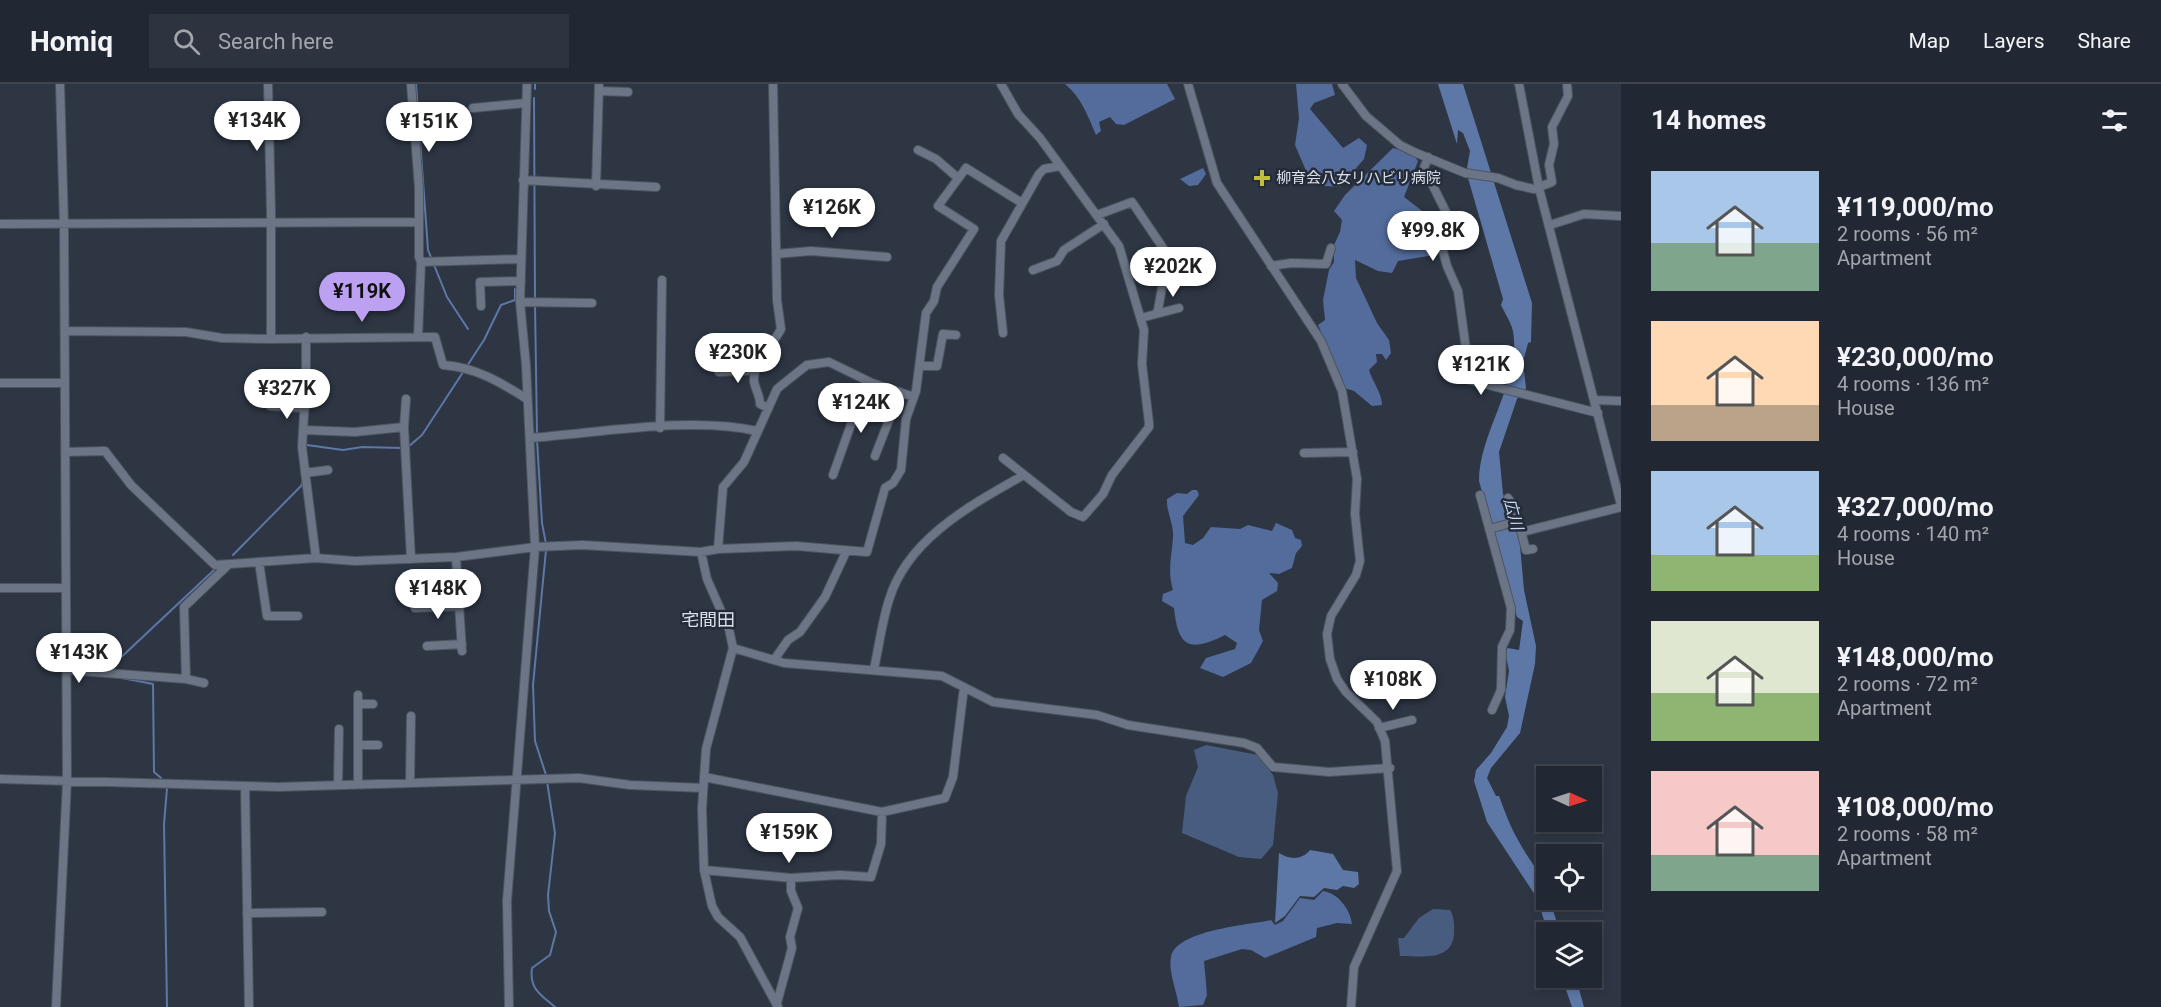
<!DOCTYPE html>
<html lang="en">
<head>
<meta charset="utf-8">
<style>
	:root { --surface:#222833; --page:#2e343f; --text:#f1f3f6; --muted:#a2a6ac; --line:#3f444e; --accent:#bca0f2 }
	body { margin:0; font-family:Roboto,"Noto Sans JP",sans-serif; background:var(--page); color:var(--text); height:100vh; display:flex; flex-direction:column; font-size:22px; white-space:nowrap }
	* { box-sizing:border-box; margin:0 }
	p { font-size:20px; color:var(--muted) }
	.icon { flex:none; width:33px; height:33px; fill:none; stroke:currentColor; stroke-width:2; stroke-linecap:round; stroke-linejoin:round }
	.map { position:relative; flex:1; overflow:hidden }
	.details { display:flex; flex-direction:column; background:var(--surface); width:540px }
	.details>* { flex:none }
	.needle { width:39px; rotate:93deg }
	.fabs { position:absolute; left:1536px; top:682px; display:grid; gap:12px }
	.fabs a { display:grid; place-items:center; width:66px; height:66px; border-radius:0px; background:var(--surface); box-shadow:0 3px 9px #0003,0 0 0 2px var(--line); font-size:30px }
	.price { position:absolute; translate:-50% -51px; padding:0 14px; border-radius:21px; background:#fff; color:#222; font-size:20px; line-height:39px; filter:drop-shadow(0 2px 3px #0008) }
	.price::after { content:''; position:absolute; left:50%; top:36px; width:18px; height:14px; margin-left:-9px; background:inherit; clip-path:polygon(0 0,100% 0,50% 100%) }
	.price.active { background:var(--accent); color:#111 }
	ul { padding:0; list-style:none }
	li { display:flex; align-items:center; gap:18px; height:150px; padding:0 30px }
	li span { display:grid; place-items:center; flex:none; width:168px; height:120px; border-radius:0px; color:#555 }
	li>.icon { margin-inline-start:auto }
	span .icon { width:72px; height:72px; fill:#fffc; stroke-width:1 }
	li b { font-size:26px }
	h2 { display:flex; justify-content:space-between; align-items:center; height:72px; padding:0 30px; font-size:26px }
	header { display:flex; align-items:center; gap:36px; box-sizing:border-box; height:84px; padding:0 30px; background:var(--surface); border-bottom:2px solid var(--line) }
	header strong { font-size:28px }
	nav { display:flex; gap:33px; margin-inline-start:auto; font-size:21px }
	.search { width:420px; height:54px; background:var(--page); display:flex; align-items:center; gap:15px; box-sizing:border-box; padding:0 21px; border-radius:0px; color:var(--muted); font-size:22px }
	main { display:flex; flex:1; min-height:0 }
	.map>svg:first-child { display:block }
</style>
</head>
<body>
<header>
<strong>Homiq</strong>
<div class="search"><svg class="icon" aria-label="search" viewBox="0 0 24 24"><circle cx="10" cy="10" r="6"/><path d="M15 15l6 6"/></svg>Search here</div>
<nav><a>Map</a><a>Layers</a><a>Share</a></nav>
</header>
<main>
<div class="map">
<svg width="1621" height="923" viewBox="0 0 1621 923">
	<rect width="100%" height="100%" fill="#2e3644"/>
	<path fill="#485c80" d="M1206,661l52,10 15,20 5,18 -5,52 -12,14 -22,-2 -57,-24 4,-37 12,-29 -4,-17z
		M1433,825l17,1c5,8 4,15 4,23 -1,29 -33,23 -54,23l-2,-18h6l15,-20z"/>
	<path fill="#536c9c" d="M1065,0h102l8,15 -51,26 -8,-1 -6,-7 -11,5 2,9 -5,4c-8,-19 -15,-38 -31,-51z
		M1296,0h36l3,11 -21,8 -4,6 33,39 16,-10 8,7 -3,14 -24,28 -15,-1 -15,-6 -15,-35 4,-27z
		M1393,64l20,6 5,7 -14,36 26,20 7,31 -3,7 -36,6 -6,12 -14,-2 -23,-11 1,18 21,45 12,17 2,13 -5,7 -4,-6h-6l1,8 -8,8c4,13 13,23 13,35l-10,1 -18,-15 -10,-3 -26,-63 7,-5 -2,-20 6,-30 5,-8v-17l6,-13 2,-12 -8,-9 11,-16z
		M1203,84l3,6 -8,11 -9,1 -9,-7z
		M1192,406h5l2,5 -16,21 2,27 8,2 10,-7 8,-11 29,2 8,-4 24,6 4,-8 16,7 3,8 6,2 1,6 -6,7 -4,15 -13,6 -10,-1 9,10 -1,8 -15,9 -3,30 4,11 -12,22 -28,14 -23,-9 6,-10 29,-9 2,-6 -12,-8c-36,18 -47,12 -51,-27l-12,-7 1,-7 10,-4c-6,-19 -1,-35 0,-53 1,-13 -7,-26 -6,-38l10,-6 10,1z
		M1323,807c15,2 27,18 29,33l-15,-1 -20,5 -1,9 -51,21 -14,-8 -9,-1 -38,12 3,34 -4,10 -24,2c-2,-15 -11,-36 -8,-50 5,-27 78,-32 100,-37l4,5 8,-4 17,-23 14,2z"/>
	<path fill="#5d77a7" d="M1438,0h25l69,219 -1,39 -3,1 -5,19 3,26 -9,11 -18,53 4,42 16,40 5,56 12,56 -1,18 -15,69 -29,35 -4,10 9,18h3c6,16 11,30 19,44 10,20 28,36 28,60h4l10,33h-12l-11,-35 -50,-76 -13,-41 2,-11 15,-17 16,-26 2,-11 -4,-19 4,-26 -4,-21 3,-2 11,2 4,-29 -6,-4 -38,-136c0,-49 43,-101 34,-150 -2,-9 -8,-17 -12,-26l2,-6 -35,-121 -1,-10 3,-17 -7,-18 -5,-3 -1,14z
		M1310,766l23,4 10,16 15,2 1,12 -5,4 -11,-2 -6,4 -13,-2 -10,9 -14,-1 -15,20 -10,7 4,-70c11,7 23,7 31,-3z
		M1562,894h14l8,29h-12z"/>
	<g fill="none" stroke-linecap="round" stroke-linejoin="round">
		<path stroke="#5d77a7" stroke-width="2" d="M416,0l12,166 19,47 21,32
			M535,5v-5
			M534,14l1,201
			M535,221l2,129
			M537,356l5,83 4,21
			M307,361l36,5 19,-3 40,1
			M408,363l14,-12 62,-95 17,-35 14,-5v-11
			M233,471l68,-69 2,-5
			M114,585l1,-6 99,-93
			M122,594l31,6 1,88 7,6
			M546,691l-11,-34 -2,-56 13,-135
			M547,697l8,52 -7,62 1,16 7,21 -6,23 -18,13c-3,21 9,27 23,39
			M167,923l-3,-183 3,-36"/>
		<g stroke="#4d545f" stroke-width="10">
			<path id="minor" d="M268,0l3,128v127
				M411,0l8,104v69l2,5 -3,75
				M1001,0l17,30 22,24 79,108 25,84 -2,34 7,59v4l-37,48 -9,19 -20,23 -12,-5 -68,-54
				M1188,0l29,99 104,158 21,50 15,88 -2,35 5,47 -4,14 -25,41 -4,18 3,25 7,20 9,13 31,30 8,19 12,130 -43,96 -3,40
				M1342,0l24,32 34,29 14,7 51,21 33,5 18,7 18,4 18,-7 -3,-17 5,-21 -2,-17 16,-31 -1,-12
				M1519,0l20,104 82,317
				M599,7l29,1
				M473,24l53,-5
				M918,66l18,9 22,19
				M1428,73l-4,11 22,44 -1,11 -8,6 10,37 11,25 8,58 -1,30 133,34
				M523,96l133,7
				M596,102l3,-102
				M1097,131l35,-13 31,46v34l-5,28 -2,4 -15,4
				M0,140l417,-2
				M1550,141l34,-11 37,2
				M776,170l35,-3 76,6
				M1165,177l18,1
				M421,178l100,-3
				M1271,182l20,-3 35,1 5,-16
				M1033,186l24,-9 7,-11 40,-26
				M520,218l72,1
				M481,222l-1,-24 41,-1
				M1156,230l23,-6
				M65,247l121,1 36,6 49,1 164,-2 8,28c32,2 57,17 84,34
				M1003,249l-4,-38 2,-54 38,-67 5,-5 16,-3
				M306,253v46l-4,64 14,111
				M920,282h17l6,-32 13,1
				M719,288l36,-2
				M0,299h65
				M1594,316l27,1
				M270,322l35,2
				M768,324l-8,-4c0,-9 -5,-15 -6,-23 -1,-21 18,-34 27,-52l-4,-29 -4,-216
				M404,343l7,132
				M660,344l2,-148
				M304,346l51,2 49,-5 2,-28
				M530,354c69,-5 161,-22 227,-7
				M65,368l40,-1 26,34 84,80 101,-7 39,3 101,-4 79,-10 47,-2 119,7 17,-3 78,-3 71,6 18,-64 8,-5 8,-13 5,-51 10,-28 10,-78 8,-12 3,-14 37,-58 -36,-23 28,-38 56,35
				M1304,369l49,-1
				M875,372l25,-64
				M305,389l23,-3
				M833,391l32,-90
				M1480,411l31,113 -1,22 -8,17 -1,43 -9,20
				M1508,414l7,10 11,42 7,-1
				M1489,445l30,-8
				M1522,448l99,-25
				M718,465l5,-62 21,-25 33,-73 11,-9 19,-15 22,-3 43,21 42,14
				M701,468l6,27 22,50 4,19 -27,101 -4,60 2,61 8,36 6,11 22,20 38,70
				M456,473l6,94
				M259,478l8,54h31
				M0,504h65
				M415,524l45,-2
				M427,562l35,-2
				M733,564l51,15 158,13 51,26 104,13 31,10 116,18 13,5 16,19 56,5 61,-4
				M774,576l14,-20 12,-8 25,-35 21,-45
				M874,585c5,-23 8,-47 15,-69 18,-61 82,-95 133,-124
				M66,586l120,9 -2,-72 43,-41
				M186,595l18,4
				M359,620h14
				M1379,644l33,-8
				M358,661h20
				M704,693l178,35 63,-14 8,-21 11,-90
				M0,695l278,8 301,-9 51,7 73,3
				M410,697l1,-65
				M358,699v-88
				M338,700l1,-55
				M245,702l4,221
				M704,786l87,8 49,-3 31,2 10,-33 1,-32
				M247,829l75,-1
				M777,919l15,-55 -2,-11 8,-29 -7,-17v-13
				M56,923l11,-226 -3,-557 -4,-140
				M509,923l-2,-106 28,-354 -9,-182 -6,-63 7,-218"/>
		</g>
		<use href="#minor" stroke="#6b7585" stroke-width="8"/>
	</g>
	<path fill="#c0be40" stroke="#242b39" stroke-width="2" d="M1259 85h6v6h6v6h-6v6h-6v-6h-6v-6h6z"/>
	<g text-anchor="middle" stroke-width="5" stroke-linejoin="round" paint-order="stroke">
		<g font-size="15" fill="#dae0e9" stroke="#242b39" text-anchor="start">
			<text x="1276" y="99">柳育会八女リハビリ病院</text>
		</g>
		<g font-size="16" font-style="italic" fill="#c7d7f4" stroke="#242b39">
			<text transform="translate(1514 430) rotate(75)" y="6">広川</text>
		</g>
		<g font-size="18" fill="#dae0e9" stroke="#242b39">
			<text x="708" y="542">宅間田</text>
		</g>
	</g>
</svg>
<div class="fabs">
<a><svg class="needle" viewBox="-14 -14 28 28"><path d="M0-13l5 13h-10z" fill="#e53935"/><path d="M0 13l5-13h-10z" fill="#a2a6ac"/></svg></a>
<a><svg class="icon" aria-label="locate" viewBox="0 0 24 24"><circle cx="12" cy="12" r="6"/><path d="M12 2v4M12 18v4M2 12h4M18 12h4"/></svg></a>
<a><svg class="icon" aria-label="layers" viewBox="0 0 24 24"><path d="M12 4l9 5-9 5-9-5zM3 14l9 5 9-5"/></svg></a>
</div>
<b class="price" style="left:257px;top:68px">¥134K</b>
<b class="price" style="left:429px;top:69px">¥151K</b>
<b class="price" style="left:832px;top:155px">¥126K</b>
<b class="price" style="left:1433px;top:178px">¥99.8K</b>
<b class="price" style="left:1173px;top:214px">¥202K</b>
<b class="price active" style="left:362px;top:239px">¥119K</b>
<b class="price" style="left:738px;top:300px">¥230K</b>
<b class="price" style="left:1481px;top:312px">¥121K</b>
<b class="price" style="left:287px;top:336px">¥327K</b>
<b class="price" style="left:861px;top:350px">¥124K</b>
<b class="price" style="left:438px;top:536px">¥148K</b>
<b class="price" style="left:79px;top:600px">¥143K</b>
<b class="price" style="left:1393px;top:627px">¥108K</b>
<b class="price" style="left:789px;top:780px">¥159K</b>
</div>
<section class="details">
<h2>14 homes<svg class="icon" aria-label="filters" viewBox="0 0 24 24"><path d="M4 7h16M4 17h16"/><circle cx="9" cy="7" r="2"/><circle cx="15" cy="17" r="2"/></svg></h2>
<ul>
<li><span style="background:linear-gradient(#a9c7e8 60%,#7fa58c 0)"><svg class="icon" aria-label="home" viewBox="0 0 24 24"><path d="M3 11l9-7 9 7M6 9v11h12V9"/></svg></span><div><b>¥119,000/mo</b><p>2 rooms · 56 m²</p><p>Apartment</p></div></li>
<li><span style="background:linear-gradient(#ffd9b3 70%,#b9a48a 0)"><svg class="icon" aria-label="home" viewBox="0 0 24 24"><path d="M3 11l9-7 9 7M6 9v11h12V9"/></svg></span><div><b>¥230,000/mo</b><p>4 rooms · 136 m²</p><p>House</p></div></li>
<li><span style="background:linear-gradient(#a9c7e8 70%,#8fb573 0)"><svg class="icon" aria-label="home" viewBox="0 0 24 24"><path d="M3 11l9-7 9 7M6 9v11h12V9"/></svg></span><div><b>¥327,000/mo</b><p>4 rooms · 140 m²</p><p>House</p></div></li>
<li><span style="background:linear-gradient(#dfe7d0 60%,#8fb573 0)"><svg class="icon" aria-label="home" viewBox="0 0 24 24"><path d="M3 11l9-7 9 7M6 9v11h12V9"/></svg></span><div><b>¥148,000/mo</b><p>2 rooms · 72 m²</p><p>Apartment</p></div></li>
<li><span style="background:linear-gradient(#f6c9c9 70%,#7fa58c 0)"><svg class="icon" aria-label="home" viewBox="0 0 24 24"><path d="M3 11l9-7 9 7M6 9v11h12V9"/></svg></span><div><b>¥108,000/mo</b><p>2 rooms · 58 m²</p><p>Apartment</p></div></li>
</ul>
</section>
</main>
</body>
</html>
